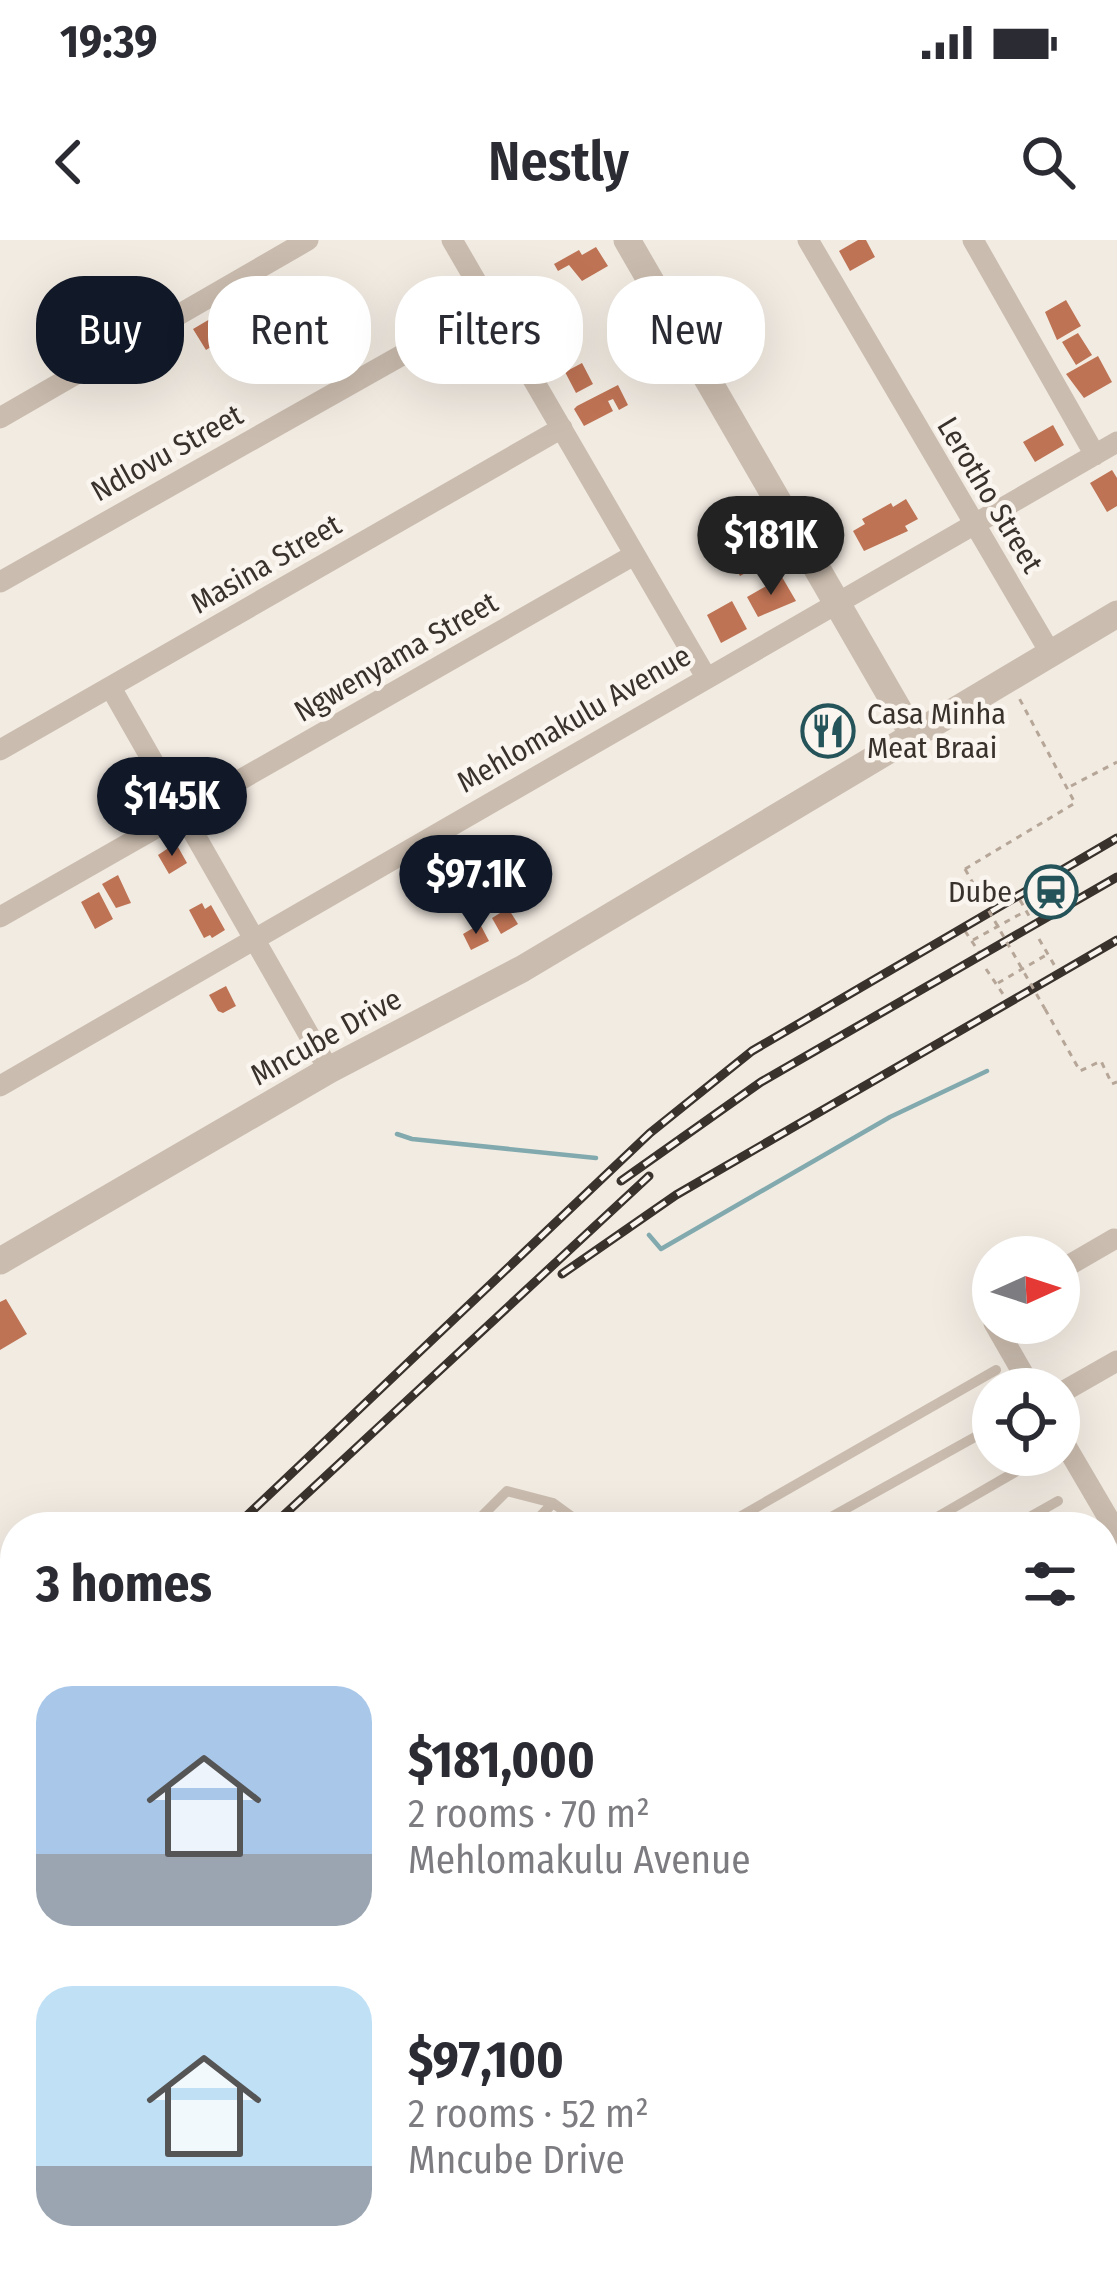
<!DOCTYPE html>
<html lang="en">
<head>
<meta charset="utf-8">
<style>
	:root { --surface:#fff; --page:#f7f7f7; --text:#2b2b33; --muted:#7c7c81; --accent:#111827 }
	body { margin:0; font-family:"Fira Sans Condensed",sans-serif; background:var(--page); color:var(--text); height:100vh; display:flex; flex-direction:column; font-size:45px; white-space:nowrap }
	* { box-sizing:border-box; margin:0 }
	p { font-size:39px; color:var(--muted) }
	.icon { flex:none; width:66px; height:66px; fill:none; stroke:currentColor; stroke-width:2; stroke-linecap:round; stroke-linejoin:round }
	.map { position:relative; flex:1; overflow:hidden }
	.panel { position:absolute; left:0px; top:1272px; width:1119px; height:768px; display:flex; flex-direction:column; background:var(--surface); border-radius:48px 48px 0 0; box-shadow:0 12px 48px #0002 }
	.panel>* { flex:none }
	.hud { position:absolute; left:36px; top:36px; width:1047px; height:108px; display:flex; gap:24px }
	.needle { width:78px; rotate:87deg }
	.fabs { position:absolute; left:972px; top:996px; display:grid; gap:24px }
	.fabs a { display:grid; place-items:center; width:108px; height:108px; border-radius:50%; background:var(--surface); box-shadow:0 12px 48px #0002; font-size:60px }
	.price { position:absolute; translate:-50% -102px; padding:0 27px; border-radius:42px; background:var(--accent); color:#fff; font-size:39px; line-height:78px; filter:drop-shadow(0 3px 6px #0008) }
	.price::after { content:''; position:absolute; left:50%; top:72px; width:36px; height:27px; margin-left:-18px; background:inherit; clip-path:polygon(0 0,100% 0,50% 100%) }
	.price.selected { background:#222; color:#fff }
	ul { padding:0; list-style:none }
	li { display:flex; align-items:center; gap:36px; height:300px; padding:0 36px }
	li span { display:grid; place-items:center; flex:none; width:336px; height:240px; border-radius:36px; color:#555 }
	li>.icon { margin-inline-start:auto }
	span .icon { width:144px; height:144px; fill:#fffc; stroke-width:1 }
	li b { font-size:51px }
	h2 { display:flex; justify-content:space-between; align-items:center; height:144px; padding:0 36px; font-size:51px }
	.tag { padding:0 42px; border-radius:48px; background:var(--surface); box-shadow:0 12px 48px #0002; font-size:42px; line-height:108px }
	.tag.selected { background:var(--accent); color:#fff }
	.status { display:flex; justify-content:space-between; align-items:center; height:84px; padding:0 60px; background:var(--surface); direction:ltr }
	.status svg { height:33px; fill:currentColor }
	header { display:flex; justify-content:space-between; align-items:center; height:156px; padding:0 36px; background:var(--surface); font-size:54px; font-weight:600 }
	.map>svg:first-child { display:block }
</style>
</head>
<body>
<div class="status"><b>19:39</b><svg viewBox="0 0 49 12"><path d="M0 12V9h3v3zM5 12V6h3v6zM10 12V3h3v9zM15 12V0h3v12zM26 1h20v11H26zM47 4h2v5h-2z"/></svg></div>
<header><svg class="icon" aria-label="back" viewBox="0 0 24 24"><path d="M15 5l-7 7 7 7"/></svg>Nestly<svg class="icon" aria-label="search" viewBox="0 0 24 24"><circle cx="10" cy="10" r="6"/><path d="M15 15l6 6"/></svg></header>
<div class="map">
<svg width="1117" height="2040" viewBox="0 0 1117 2040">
	<rect width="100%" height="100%" fill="#f2ebe2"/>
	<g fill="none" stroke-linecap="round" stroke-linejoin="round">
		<path stroke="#82aaae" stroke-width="4.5" d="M397,894l15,5 184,19
			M649,995l12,14 229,-132 97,-46"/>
	</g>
	<path fill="#be7354" d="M858,0h8l9,17 -25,14 -11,-20z
		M596,7l12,19 -26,15 -13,-16 -11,6 -4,-7 25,-14 3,5z
		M1066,60l15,26 -24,14 -12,-28z
		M210,79l12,21 -16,10 -13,-21z
		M1078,93l14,22 -16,10 -14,-23z
		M1098,116l14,26 -28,16 -18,-24z
		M582,123l11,21 -17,9 -11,-21z
		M618,145l10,20 -9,5 -6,-11 -5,2 5,10 -29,15 -10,-17 3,-3z
		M1053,185l11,20 -29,17 -12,-20z
		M1112,230l5,8v28l-10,6 -17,-29z
		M737,257l12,28 -17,10 -19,-24z
		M906,259l12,20 -13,7 3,5 -44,20 -11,-20 12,-7 -3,-5 29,-16 2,4z
		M763,294l12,23 -35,19 -13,-22z
		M782,337l14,24 -38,16 -11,-20z
		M732,361l15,28 -26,14 -14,-28z
		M827,473l11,20 -21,13 -6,-11 11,-6 -6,-9z
		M170,607l1,3 7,-3 9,16 -18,11 -11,-19z
		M118,635l13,28 -15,5 -14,-24z
		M99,652l14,27 -18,10 -14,-27z
		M202,663l3,6 6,-4 14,25 -13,8 -2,-3 -6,3 -15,-28z
		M508,668l10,16 -17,10 -9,-16z
		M480,684l9,17 -18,9 -8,-16z
		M226,746l10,20 -13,7 -5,-2 -9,-16z
		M6,1059l21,35 -27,16v-48z
		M1117,1533v31l-13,19v-32z
		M1117,1618v31l-13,16v-31z
		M1117,1771v31l-13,16v-31z
		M568,2025h25l-8,15h-25z
		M622,2025h24l-9,15h-24z
		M699,2025h37l-7,15h-29l6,-12z
		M861,2025h25l-12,15h-25z
		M921,2025h25l-12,15h-25z"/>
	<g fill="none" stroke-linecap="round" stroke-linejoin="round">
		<path stroke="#b6a698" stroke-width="3" stroke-dasharray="6 6" stroke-linecap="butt" d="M1071,546l46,-24
			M965,629l110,-66 -57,-107
			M1020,660l12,21
			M965,691l14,21
			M1039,699l17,29
			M973,700l51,-28
			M986,729l19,28
			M998,743l50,-29
			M1045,769l35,62 21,-10 11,23 5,-2"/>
		<path stroke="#cabcae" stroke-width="10" d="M471,1287l36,-36 46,12 33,24
			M530,1287l23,-24
			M722,1287l274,-157
			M813,1287l180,-100
			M920,1287l109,-63
			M1012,1287l46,-26
			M1104,1338l11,-6
			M1104,1536l13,-6
			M1104,1602l13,-16
			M1104,1681l13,-17
			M1104,1760l13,-17
			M139,2025l23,15
			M84,2040l9,-15
			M200,2040l12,-15
			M257,2040l11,-15
			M317,2040l11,-15
			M380,2040l12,-15
			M478,2040l9,-15
			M531,2040l9,-15
			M594,2040l8,-15
			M773,2040l11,-15
			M828,2040l11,-15
			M888,2040l12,-15"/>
		<path stroke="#cabcae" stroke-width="21" d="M452,0l254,437
			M808,0l243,414
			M973,0l122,215
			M0,178l308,-178
			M0,342l489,-276
			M111,448l218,382
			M0,510l562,-322
			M0,677l634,-362
			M0,846l1117,-644
			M1059,1031l55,-32
			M994,1083l38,66
			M1059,1154l58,-33
			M1059,1194l58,99
			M1104,1406l13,-9
			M1104,1974l13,-19
			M962,2025l25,15
			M660,2040l9,-15"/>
		<path stroke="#cabcae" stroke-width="27" d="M627,0l285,493
			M0,1021l329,-191 193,-101 595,-355"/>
		<g stroke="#39312c" stroke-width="9">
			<path id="rail" d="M621,941l140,-99 356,-205
				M562,1034l114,-79 441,-255
				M235,1287l415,-394 102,-82 365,-213
				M271,1287l378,-351
				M0,1651l15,-36
				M0,1681l15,-40
				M0,1726l15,-43
				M0,1764l15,-48"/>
		</g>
		<use href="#rail" stroke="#faf5ef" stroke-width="4.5" stroke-dasharray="14" stroke-linecap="butt"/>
		<path stroke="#b6a698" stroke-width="3" stroke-dasharray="6 6" stroke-linecap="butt" d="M965,629l80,140"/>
	</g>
	<defs>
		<g id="restaurant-ring" transform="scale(2.7)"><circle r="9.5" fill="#faf5ef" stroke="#245359" stroke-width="1.5"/><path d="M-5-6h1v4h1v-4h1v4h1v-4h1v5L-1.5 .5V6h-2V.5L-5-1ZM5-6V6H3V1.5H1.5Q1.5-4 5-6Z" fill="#245359"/></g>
		<g id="station-ring" transform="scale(2.7)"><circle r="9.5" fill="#faf5ef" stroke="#245359" stroke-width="1.5"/><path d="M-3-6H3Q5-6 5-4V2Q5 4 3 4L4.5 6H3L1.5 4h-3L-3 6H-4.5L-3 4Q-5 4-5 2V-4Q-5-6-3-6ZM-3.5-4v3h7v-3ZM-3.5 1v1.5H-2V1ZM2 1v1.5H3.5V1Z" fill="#245359"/></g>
	</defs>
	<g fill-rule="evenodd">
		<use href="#restaurant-ring" x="828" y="491"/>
		<use href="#station-ring" x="1051" y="652"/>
	</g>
	<g text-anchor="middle" stroke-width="9" stroke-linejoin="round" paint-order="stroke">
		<g font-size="30" fill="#39312c" stroke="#faf5ef">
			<text transform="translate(167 213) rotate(-29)" y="10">Ndlovu Street</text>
			<text transform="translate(990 255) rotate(59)" y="10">Lerotho Street</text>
			<text transform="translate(266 324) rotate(-30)" y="10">Masina Street</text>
			<text transform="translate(396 417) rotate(-30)" y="10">Ngwenyama Street</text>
			<text transform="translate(574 479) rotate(-30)" y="10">Mehlomakulu Avenue</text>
			<text transform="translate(326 797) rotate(-29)" y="10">Mncube Drive</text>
		</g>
		<g font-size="30" fill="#39312c" stroke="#faf5ef" text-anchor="start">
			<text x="867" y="484">Casa Minha<tspan x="867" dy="34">Meat Braai</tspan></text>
			<text x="1012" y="662" text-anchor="end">Dube</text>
		</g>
	</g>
</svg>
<div class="fabs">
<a><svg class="needle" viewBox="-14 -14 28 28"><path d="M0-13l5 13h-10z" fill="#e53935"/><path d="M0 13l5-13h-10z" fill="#7c7c81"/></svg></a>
<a><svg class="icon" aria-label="locate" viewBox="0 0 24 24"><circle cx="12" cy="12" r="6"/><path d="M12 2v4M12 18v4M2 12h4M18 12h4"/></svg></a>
</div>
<b class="price selected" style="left:771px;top:358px">$181K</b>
<b class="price" style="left:172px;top:619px">$145K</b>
<b class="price" style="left:476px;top:697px">$97.1K</b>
<div class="hud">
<a class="tag selected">Buy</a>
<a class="tag">Rent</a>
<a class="tag">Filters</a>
<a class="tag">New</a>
</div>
<section class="panel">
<h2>3 homes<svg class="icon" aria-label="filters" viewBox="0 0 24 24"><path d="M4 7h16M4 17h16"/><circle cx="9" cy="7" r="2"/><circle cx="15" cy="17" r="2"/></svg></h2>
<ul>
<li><span style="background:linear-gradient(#a9c7e8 70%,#9aa5b1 0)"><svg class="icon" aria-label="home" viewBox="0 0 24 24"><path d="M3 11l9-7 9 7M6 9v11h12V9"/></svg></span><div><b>$181,000</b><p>2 rooms · 70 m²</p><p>Mehlomakulu Avenue</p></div></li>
<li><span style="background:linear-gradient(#bfe0f5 75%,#9aa5b1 0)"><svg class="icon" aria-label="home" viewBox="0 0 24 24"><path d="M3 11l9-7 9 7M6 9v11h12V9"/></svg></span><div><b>$97,100</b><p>2 rooms · 52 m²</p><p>Mncube Drive</p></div></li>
</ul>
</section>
</div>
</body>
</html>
